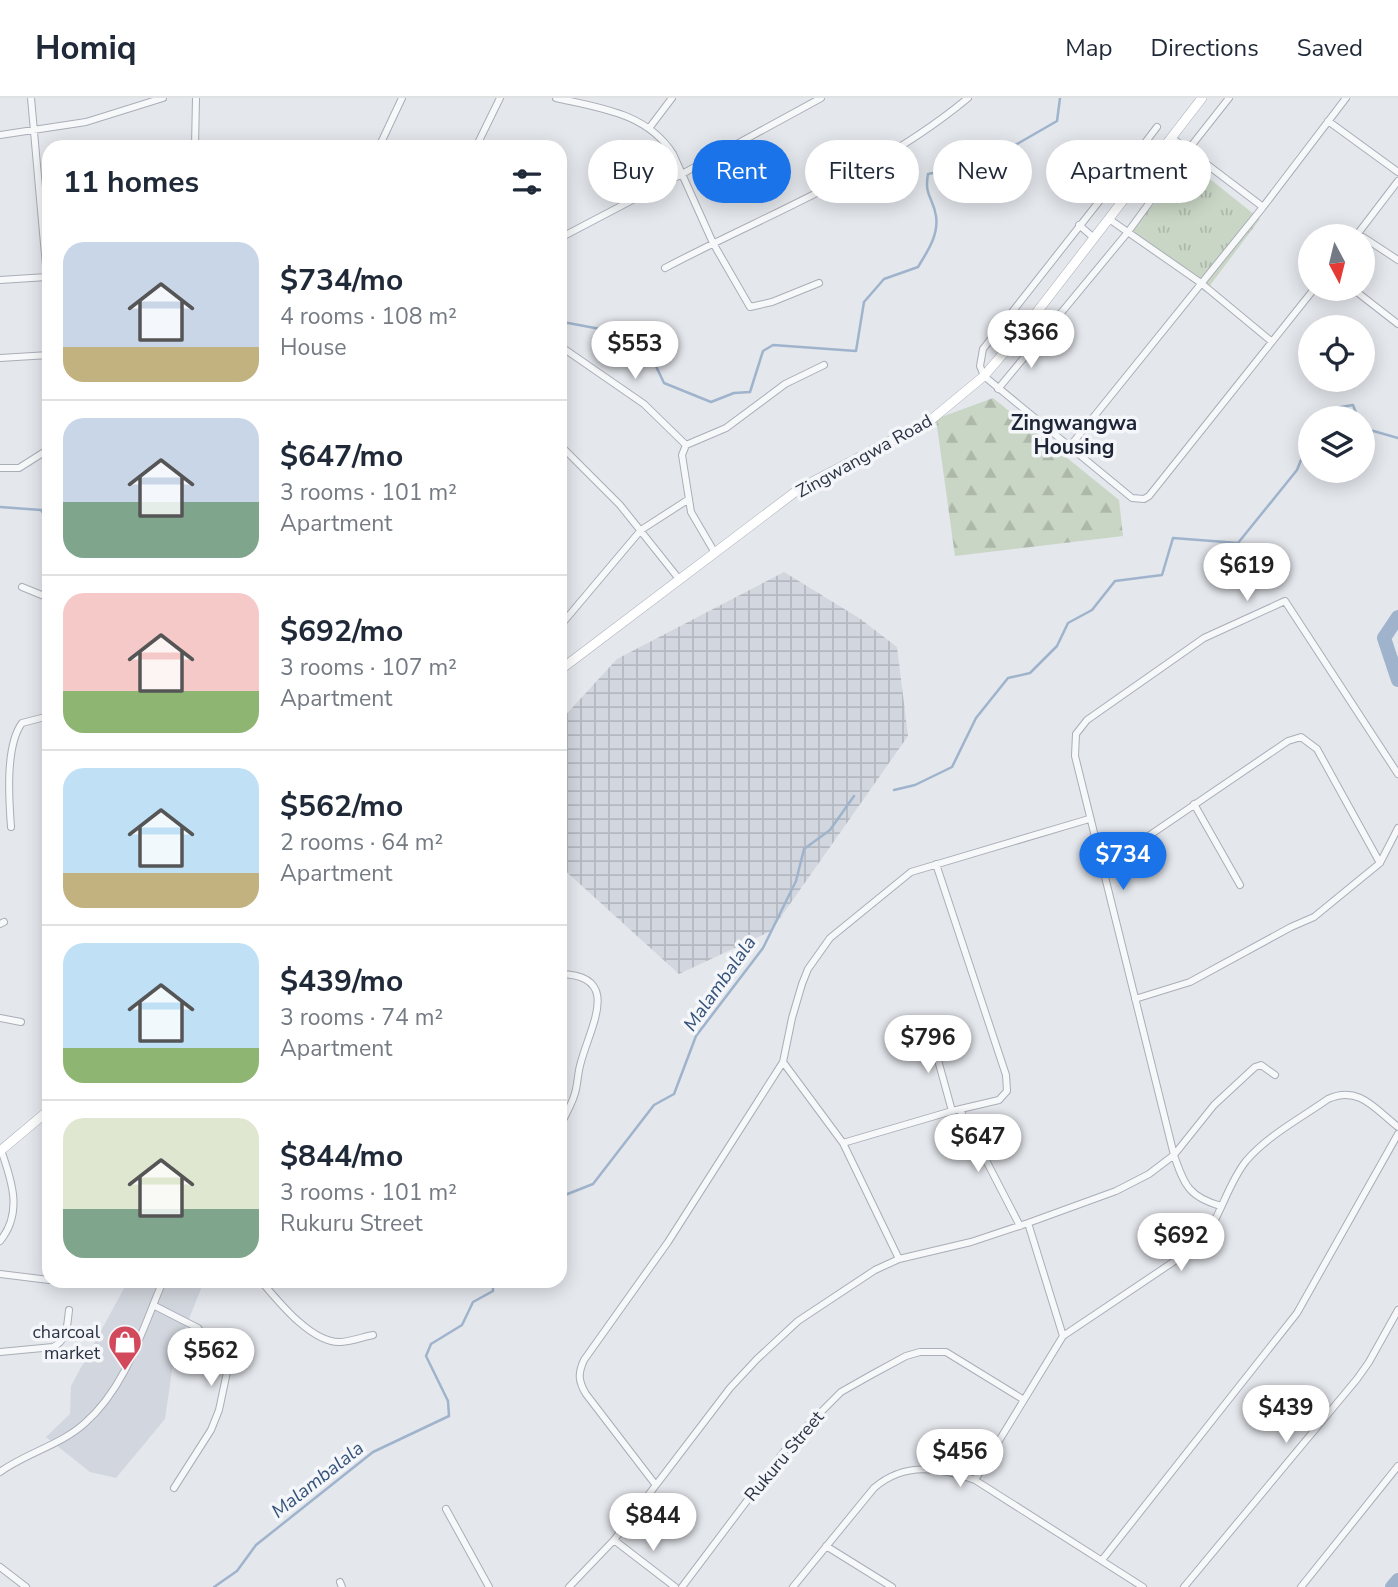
<!DOCTYPE html>
<html lang="en">
<head>
<meta charset="utf-8">
<style>
	:root { --surface:#fff; --page:#f2f2f3; --text:#1f2937; --muted:#747a83; --line:#e0e1e3; --accent:#1a73e8 }
	body { margin:0; font-family:"Nunito Sans",sans-serif; background:var(--page); color:var(--text); height:100vh; display:flex; flex-direction:column; font-size:26px; white-space:nowrap }
	* { box-sizing:border-box; margin:0 }
	p { font-size:23px; color:var(--muted) }
	.icon { flex:none; width:38px; height:38px; fill:none; stroke:currentColor; stroke-width:2; stroke-linecap:round; stroke-linejoin:round }
	.map { position:relative; flex:1; overflow:hidden }
	.drawer { position:absolute; left:42px; top:42px; width:525px; height:1148px; display:flex; flex-direction:column; background:var(--surface); border-radius:21px; box-shadow:0 4px 18px #0003 }
	.drawer>* { flex:none }
	.top-card { position:absolute; left:588px; top:42px; width:665px; height:63px; display:flex; gap:14px }
	.needle { width:46px; rotate:173deg }
	.controls { position:absolute; left:1298px; top:126px; display:grid; gap:14px }
	.controls a { display:grid; place-items:center; width:77px; height:77px; border-radius:50%; background:var(--surface); box-shadow:0 4px 18px #0003; font-size:35px }
	.price { position:absolute; translate:-50% -60px; padding:0 16px; border-radius:24px; background:#fff; color:#222; font-size:23px; line-height:46px; filter:drop-shadow(0 2px 4px #0008) }
	.price::after { content:''; position:absolute; left:50%; top:42px; width:21px; height:16px; margin-left:-10px; background:inherit; clip-path:polygon(0 0,100% 0,50% 100%) }
	.price.current { background:var(--accent); color:#fff }
	ul { padding:0; list-style:none }
	li { display:flex; align-items:center; gap:21px; height:175px; padding:0 21px }
	li+li { border-top:2px solid var(--line) }
	li span { display:grid; place-items:center; flex:none; width:196px; height:140px; border-radius:21px; color:#555 }
	li>.icon { margin-inline-start:auto }
	span .icon { width:84px; height:84px; fill:#fffc; stroke-width:1 }
	li b { font-size:30px }
	h2 { display:flex; justify-content:space-between; align-items:center; height:84px; padding:0 21px; font-size:30px }
	.pill { padding:0 24px; border-radius:32px; background:var(--surface); box-shadow:0 4px 18px #0003; font-size:24px; line-height:63px }
	.pill.current { background:var(--accent); color:#fff }
	header { display:flex; align-items:center; gap:42px; box-sizing:border-box; height:98px; padding:0 35px; background:var(--surface); border-bottom:2px solid var(--line) }
	header strong { font-size:33px }
	nav { display:flex; gap:38px; margin-inline-start:auto; font-size:24px }
	.map>svg:first-child { display:block }
</style>
</head>
<body>
<header>
<strong>Homiq</strong>
<nav><a>Map</a><a>Directions</a><a>Saved</a></nav>
</header>
<div class="map">
<svg width="1398" height="1489" viewBox="0 0 1398 1489">
	<defs>
		<pattern id="industrial-grid" width="8" height="8" patternUnits="userSpaceOnUse" patternTransform="scale(1.75)"><rect width="8" height="8" fill="#d2d6de"/><path d="M0 4h8M4 0v8" fill="none" stroke="#b4b8c0"/></pattern>
		<pattern id="forest-firs" width="22" height="20" patternUnits="userSpaceOnUse" patternTransform="scale(1.75)"><rect width="22" height="20" fill="#c9d6c5"/><path d="M5 1l3.5 6h-7zM16 11l3.5 6h-7z" fill="#adb8ab"/></pattern>
		<pattern id="park-tufts" width="24" height="20" patternUnits="userSpaceOnUse" patternTransform="scale(1.75)"><rect width="24" height="20" fill="#c9d6c5"/><path d="M3 7l-1-3M5 7V3M7 7l1-3M15 17l-1-3M17 17v-4M19 17l1-3" fill="none" stroke="#adb8ab"/></pattern>
	</defs>
	<rect width="100%" height="100%" fill="#e4e7ec"/>
	<path fill="#d2d6de" d="M128,1183h76l-30,76 -9,62 -49,59 -26,-6 -44,-35 24,-23 1,-28z"/>
	<path fill="url(#industrial-grid)" d="M784,474l75,46 38,29 11,89 -137,195 -92,43 -119,-108v-145l57,-62z"/>
	<path fill="url(#forest-firs)" d="M993,300l126,102 4,36 -168,20 -19,-137z"/>
	<path fill="url(#park-tufts)" d="M1191,66l69,55 -55,73 -77,-60z"/>
	<g fill="none" stroke-linecap="round" stroke-linejoin="round">
		<path stroke="#9fb4cc" stroke-width="2.5" d="M560,226l3,-2 53,10 37,28 11,23 47,19 23,-9 16,-1 13,-41 10,-6 83,6 8,-49 20,-23 34,-12c9,-15 21,-32 18,-51 -3,-19 -12,-20 -8,-42l56,-11 73,-42 3,-23
			M1322,320l7,-9 24,-4 5,13
			M1363,330l35,10
			M0,409l41,3 8,11
			M894,692l21,-5 37,-18 24,-49 32,-40 22,-5 27,-27 11,-23 24,-13 23,-29 47,-6 11,-37 65,5 59,-73 14,-35
			M560,1099l33,-13 61,-79 20,-11 22,-58 67,-88 33,-67 8,-32 26,-19 24,-34
			M214,1489l23,-16 19,-26 117,-93 76,-36 -1,-15 -22,-45 5,-12 31,-19 11,-23 20,-11v-10"/>
		<path stroke="#9fb4cc" stroke-width="14" d="M1398,519l-14,21 14,42
			M1392,1489l6,-7"/>
		<g stroke="#a9aeb7" stroke-width="8">
			<path id="street" d="M31,0l16,179 2,3
				M556,0c44,10 91,15 117,56l40,89 37,64 22,-5 47,-19
				M1328,23l70,51
				M650,29l22,-29
				M0,37l86,-13 77,-24
				M1172,40l91,69
				M195,49l1,-49
				M379,49l23,-49
				M476,49l24,-49
				M1138,54l-155,197 -3,17 4,10 148,122 12,1 5,-3 165,-207
				M1154,64l-16,-10 19,-25
				M1109,121l92,64 70,58
				M1079,127l15,13
				M1356,138l42,-55
				M1363,139l35,23
				M560,140l122,-64 139,-76
				M665,170c102,-54 213,-95 303,-170
				M0,182l47,-3
				M1353,191l45,35
				M560,248l84,58 42,41
				M0,260l49,-3
				M998,291l130,-157 60,-82 41,-52
				M560,347l60,60 59,74
				M1071,347l192,-238 83,-109
				M0,370h19l30,-19
				M715,455l-24,-41 -9,-57 4,-10 40,-17 59,-44 39,-19
				M22,489l27,11
				M560,528l81,-96 48,-31
				M1194,706l46,81
				M11,729c-2,-27 -6,-81 11,-104l27,-7
				M1103,769l185,-126 13,-4 16,12 63,114
				M0,826l4,-2
				M560,876c63,1 30,53 21,88 -3,9 -3,18 -5,27 -2,11 -8,21 -13,31
				M1135,901l55,-17 101,-55 23,-10 66,-54 18,-35
				M0,920l21,4
				M930,933l22,80
				M783,964l60,81 56,116
				M960,1012l60,116
				M843,1045l109,-32 47,-11 8,-9 -1,-16 -70,-211
				M1221,1108c-32,-9 -37,-21 -47,-51l-99,-399 1,-22 11,-14 117,-82 81,-37 113,173
				M1028,1125l35,113
				M0,1143c23,-28 12,-60 1,-91
				M0,1176l49,6
				M261,1183c17,20 51,63 80,61 11,-1 22,-5 32,-7
				M153,1207l45,23 25,32 4,12 -8,38 -8,20 -37,58
				M0,1254l53,-5c15,-7 14,-22 16,-37
				M0,1374c26,-19 61,-27 85,-49 41,-36 57,-93 78,-142
				M975,1382l88,-144 131,-88c26,-23 30,-59 52,-87 21,-25 55,-43 82,-62 31,-14 47,10 70,28
				M655,1386l-69,-90c-8,-13 -8,-21 -2,-34l84,-118 115,-180 9,-44 10,-34 6,-15 22,-31 81,-66 178,-53
				M446,1411l43,78
				M614,1442l61,47
				M826,1448l66,41
				M1102,1462l195,-247 101,-179
				M0,1469l26,20
				M340,1484l2,5
				M569,1489l45,-47 116,-152 27,-29 41,-38 77,-51 24,-11 72,-17 57,-19 88,-32 33,-17 25,-19 40,-50 41,-38 6,-2 14,10
				M682,1489l110,-146 49,-49 30,-17 35,-19 14,-4h26l78,48
				M793,1489l81,-99c31,-27 66,-20 101,-8l168,107
				M1184,1489l173,-208 12,-17 29,-52
				M1301,1489l97,-121"/>
		</g>
		<g stroke="#a9aeb7" stroke-width="10">
			<path id="secondary" d="M560,572l239,-181 133,-70 52,-43 36,-42 182,-236
				M0,1053l49,-41"/>
		</g>
		<use href="#street" stroke="#f7f8fa" stroke-width="6"/>
		<use href="#secondary" stroke="#fff" stroke-width="9"/>
	</g>
	<defs>
		<g id="shop-pin" transform="scale(1.75)"><path d="M0 17L-7.5 6A9.5 9.5 0 1 1 7.5 6Z" fill="#d1495b" stroke="#f4f6f9"/><path d="M-5-2.5h2.3a2.7 3.5 0 0 1 5.4 0H5L5.5 6h-11ZM-1.5-2.5h3a1.5 2.3 0 0 0-3 0Z" fill="#fff"/></g>
	</defs>
	<g fill-rule="evenodd">
		<use href="#shop-pin" x="125" y="1244"/>
	</g>
	<g text-anchor="middle" stroke-width="7" stroke-linejoin="round" paint-order="stroke">
		<g font-size="18" fill="#2b3445" stroke="#f4f6f9">
			<text transform="translate(864 358) rotate(-29)" y="6">Zingwangwa Road</text>
			<text transform="translate(784 1358) rotate(-50)" y="6">Rukuru Street</text>
		</g>
		<g font-size="18" fill="#2b3445" stroke="#f4f6f9" text-anchor="end">
			<text x="100" y="1240">charcoal<tspan x="100" dy="21">market</tspan></text>
		</g>
		<g font-size="19" font-style="italic" fill="#34527a" stroke="#f4f6f9">
			<text transform="translate(719 885) rotate(-55)" y="7">Malambalala</text>
			<text transform="translate(317 1381) rotate(-38)" y="7">Malambalala</text>
		</g>
		<g font-size="21" font-weight="bold" fill="#1d2536" stroke="#f4f6f9">
			<text x="1074" y="332">Zingwangwa<tspan x="1074" dy="24">Housing</tspan></text>
		</g>
	</g>
</svg>
<div class="controls">
<a><svg class="needle" viewBox="-14 -14 28 28"><path d="M0-13l5 13h-10z" fill="#e53935"/><path d="M0 13l5-13h-10z" fill="#747a83"/></svg></a>
<a><svg class="icon" aria-label="locate" viewBox="0 0 24 24"><circle cx="12" cy="12" r="6"/><path d="M12 2v4M12 18v4M2 12h4M18 12h4"/></svg></a>
<a><svg class="icon" aria-label="layers" viewBox="0 0 24 24"><path d="M12 4l9 5-9 5-9-5zM3 14l9 5 9-5"/></svg></a>
</div>
<b class="price" style="left:1031px;top:272px">$366</b>
<b class="price" style="left:635px;top:283px">$553</b>
<b class="price" style="left:1247px;top:505px">$619</b>
<b class="price current" style="left:1123px;top:794px">$734</b>
<b class="price" style="left:928px;top:977px">$796</b>
<b class="price" style="left:978px;top:1076px">$647</b>
<b class="price" style="left:1181px;top:1175px">$692</b>
<b class="price" style="left:211px;top:1290px">$562</b>
<b class="price" style="left:1286px;top:1347px">$439</b>
<b class="price" style="left:960px;top:1391px">$456</b>
<b class="price" style="left:653px;top:1455px">$844</b>
<div class="top-card">
<a class="pill">Buy</a>
<a class="pill current">Rent</a>
<a class="pill">Filters</a>
<a class="pill">New</a>
<a class="pill">Apartment</a>
</div>
<section class="drawer">
<h2>11 homes<svg class="icon" aria-label="filters" viewBox="0 0 24 24"><path d="M4 7h16M4 17h16"/><circle cx="9" cy="7" r="2"/><circle cx="15" cy="17" r="2"/></svg></h2>
<ul>
<li><span style="background:linear-gradient(#c9d6e8 75%,#c2b280 0)"><svg class="icon" aria-label="home" viewBox="0 0 24 24"><path d="M3 11l9-7 9 7M6 9v11h12V9"/></svg></span><div><b>$734/mo</b><p>4 rooms · 108 m²</p><p>House</p></div></li>
<li><span style="background:linear-gradient(#c9d6e8 60%,#7fa58c 0)"><svg class="icon" aria-label="home" viewBox="0 0 24 24"><path d="M3 11l9-7 9 7M6 9v11h12V9"/></svg></span><div><b>$647/mo</b><p>3 rooms · 101 m²</p><p>Apartment</p></div></li>
<li><span style="background:linear-gradient(#f6c9c9 70%,#8fb573 0)"><svg class="icon" aria-label="home" viewBox="0 0 24 24"><path d="M3 11l9-7 9 7M6 9v11h12V9"/></svg></span><div><b>$692/mo</b><p>3 rooms · 107 m²</p><p>Apartment</p></div></li>
<li><span style="background:linear-gradient(#bfe0f5 75%,#c2b280 0)"><svg class="icon" aria-label="home" viewBox="0 0 24 24"><path d="M3 11l9-7 9 7M6 9v11h12V9"/></svg></span><div><b>$562/mo</b><p>2 rooms · 64 m²</p><p>Apartment</p></div></li>
<li><span style="background:linear-gradient(#bfe0f5 75%,#8fb573 0)"><svg class="icon" aria-label="home" viewBox="0 0 24 24"><path d="M3 11l9-7 9 7M6 9v11h12V9"/></svg></span><div><b>$439/mo</b><p>3 rooms · 74 m²</p><p>Apartment</p></div></li>
<li><span style="background:linear-gradient(#dfe7d0 65%,#7fa58c 0)"><svg class="icon" aria-label="home" viewBox="0 0 24 24"><path d="M3 11l9-7 9 7M6 9v11h12V9"/></svg></span><div><b>$844/mo</b><p>3 rooms · 101 m²</p><p>Rukuru Street</p></div></li>
</ul>
</section>
</div>
</body>
</html>
